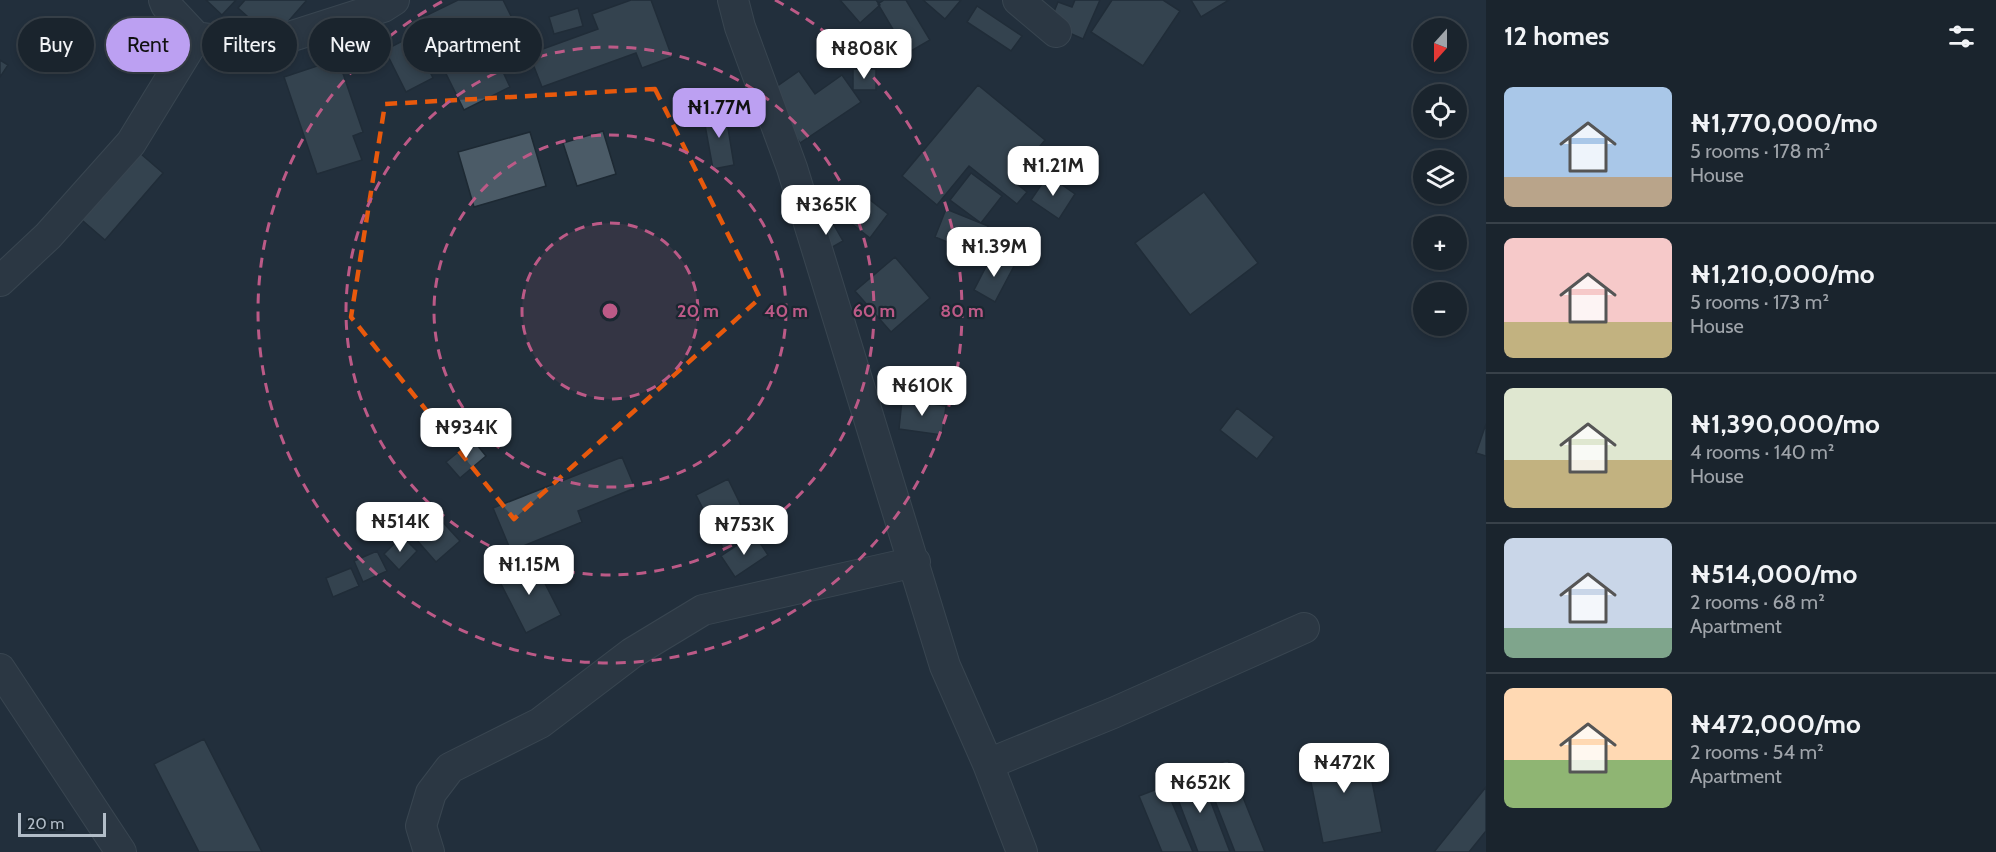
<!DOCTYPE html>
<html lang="en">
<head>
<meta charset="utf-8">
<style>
	:root { --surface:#1a242d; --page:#232c35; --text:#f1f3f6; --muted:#9fa4aa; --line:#384149; --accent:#bca0f2 }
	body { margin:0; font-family:Cabin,sans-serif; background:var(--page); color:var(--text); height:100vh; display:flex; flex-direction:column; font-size:22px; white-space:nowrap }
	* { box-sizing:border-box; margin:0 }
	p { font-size:20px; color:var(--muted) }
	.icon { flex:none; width:33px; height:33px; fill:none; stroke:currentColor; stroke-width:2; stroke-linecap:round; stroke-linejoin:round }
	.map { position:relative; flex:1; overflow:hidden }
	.side { display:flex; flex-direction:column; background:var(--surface); width:510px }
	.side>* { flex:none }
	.guide { position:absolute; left:18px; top:18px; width:570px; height:54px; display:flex; gap:12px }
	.needle { width:39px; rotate:201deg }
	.tools { position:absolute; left:1413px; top:18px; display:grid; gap:12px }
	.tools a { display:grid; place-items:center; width:54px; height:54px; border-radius:50%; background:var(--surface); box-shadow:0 3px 9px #0003,0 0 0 2px var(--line); font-size:30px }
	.scale { position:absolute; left:18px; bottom:15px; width:88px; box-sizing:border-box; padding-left:6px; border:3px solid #b2bdc8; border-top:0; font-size:16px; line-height:21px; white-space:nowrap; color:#b2bdc8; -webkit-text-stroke:4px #1b2731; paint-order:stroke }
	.price { position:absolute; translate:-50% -51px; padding:0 14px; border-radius:12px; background:#fff; color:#222; font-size:20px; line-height:39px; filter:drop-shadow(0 2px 3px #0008) }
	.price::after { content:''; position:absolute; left:50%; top:36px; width:18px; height:14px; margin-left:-9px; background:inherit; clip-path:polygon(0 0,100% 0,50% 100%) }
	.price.selected { background:var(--accent); color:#111 }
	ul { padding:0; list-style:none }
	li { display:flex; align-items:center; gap:18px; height:150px; padding:0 18px }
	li+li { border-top:2px solid var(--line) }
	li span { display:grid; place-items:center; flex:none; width:168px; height:120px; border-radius:9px; color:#555 }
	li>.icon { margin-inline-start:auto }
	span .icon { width:72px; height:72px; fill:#fffc; stroke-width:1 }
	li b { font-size:26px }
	h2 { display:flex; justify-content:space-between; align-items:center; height:72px; padding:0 18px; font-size:26px }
	.pill { padding:0 21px; border-radius:27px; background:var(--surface); box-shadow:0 3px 9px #0003,0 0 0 2px var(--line); font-size:21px; line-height:54px }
	.pill.selected { background:var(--accent); color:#111 }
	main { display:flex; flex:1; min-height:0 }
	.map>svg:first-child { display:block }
</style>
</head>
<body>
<main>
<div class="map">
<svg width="1486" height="852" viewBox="0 0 1486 852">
	<rect width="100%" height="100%" fill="#22303c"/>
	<path fill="#4b5b67" stroke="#1d2933" stroke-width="1.5" d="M206,0h30l-14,15z
		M245,0h60l1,1 -33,38 -35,-31z
		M458,0h45l30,60 -29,14 6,13 -46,23 -45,-91z
		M631,0h20l21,57 -30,11 -6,-15 -94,34 -13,-33 69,-25 -6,-15z
		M840,0h36l4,5 -20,18z
		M884,0h22l24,40 -31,18 -13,-22 8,-5 -16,-27z
		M923,0h38l-16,19z
		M1075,0h25l-17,39 -34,-15 9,-22 14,5z
		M1112,0h51l17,11 -37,55 -52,-34z
		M1191,0h38l-28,17z
		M977,6l45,30 -11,15 -44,-29z
		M578,8l5,18 -29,8 -5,-17z
		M412,36l21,42 -27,14 -21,-42z
		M338,59l25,73 -10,4 9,24 -45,14 -33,-97z
		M0,60l8,5 -8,12z
		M853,69h23v21h-23z
		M799,71l16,23 27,-19 19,27 -61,41 -34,-49z
		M978,85l67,55 -33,40 15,12 -10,12 -48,-38 -32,39 -35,-29z
		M725,110l9,55 -21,4 -10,-55z
		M603,131l13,43 -39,12 -14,-43z
		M530,132l16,54 -72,21 -16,-55z
		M119,135l44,38 -58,67 -44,-38z
		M971,173l31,23 -21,27 -31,-23z
		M1048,175l27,19 -16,25 -28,-19z
		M856,189l32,25 -18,24 -32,-25z
		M1204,192l54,71 -68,52 -55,-72z
		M946,209l42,17 -11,28 -42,-17z
		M831,220l12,21 -21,12 -12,-22z
		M992,255l22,11 -19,36 -21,-12z
		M895,257l35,41 -39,34 -36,-41z
		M902,400l44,6 -4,29 -43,-6z
		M1237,408l37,29 -17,22 -37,-29z
		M1486,424v32l-10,-3z
		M473,440l13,16 -26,22 -14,-16z
		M622,457l13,31 -57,23 4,11 -71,29 -18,-43z
		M728,479l27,55 -31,16 -28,-55z
		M438,517l22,24 -24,21 -21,-24z
		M754,534l14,21 -33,22 -14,-21z
		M402,536l15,15 -18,19 -15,-16z
		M377,551l10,20 -24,11 -9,-21z
		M532,558l29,57 -35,18 -29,-57z
		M351,568l8,18 -26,11 -7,-19z
		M204,739l58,113h-63l-45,-88z
		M1365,746l17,86 -59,11 -17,-86z
		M1228,760l37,92h-30l-32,-82z
		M1199,771l31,81h-32l-27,-71z
		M1165,786l28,66h-31l-23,-56z
		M1486,787v44l-17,21h-35z"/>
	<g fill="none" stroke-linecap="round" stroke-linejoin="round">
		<g stroke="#54606a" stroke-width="32">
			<path id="minor" d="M164,0l2,5 30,32 65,9 122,-39 11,-7
				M733,0l7,27 52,141 153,498 43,98 34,88
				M1018,0l38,32
				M0,281l48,-45 83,-93 65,-106
				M0,669l121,183
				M988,764l125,-51 191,-85
				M429,852l-8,-26 10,-33 19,-25 90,-45 92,-70 71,-43 212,-48"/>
		</g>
		<use href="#minor" stroke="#36424c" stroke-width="30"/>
	</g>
	<path d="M0 0H1486V852H0ZM655,89l105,209 -246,221 -163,-202 34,-213z" fill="#22303c" fill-opacity=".55" fill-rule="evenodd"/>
	<path fill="none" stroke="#e8590c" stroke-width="4.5" stroke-dasharray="12 8" stroke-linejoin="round" d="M655,89l105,209 -246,221 -163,-202 34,-213z"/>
	<circle cx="610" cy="311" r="88" fill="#bc5a87" fill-opacity=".12"/>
	<g fill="none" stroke="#bc5a87" stroke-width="3" stroke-dasharray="10 8">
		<circle cx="610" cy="311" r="88"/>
		<circle cx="610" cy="311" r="176"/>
		<circle cx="610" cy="311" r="264"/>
		<path d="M775 0A352 352 0 1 1 445 0"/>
	</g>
	<circle cx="610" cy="311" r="9" fill="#bc5a87" stroke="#1b2731" stroke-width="3"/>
	<g font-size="18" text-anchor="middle" font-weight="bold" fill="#bc5a87" stroke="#1b2731" stroke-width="4.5" stroke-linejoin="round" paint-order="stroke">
		<text x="698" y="317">20 m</text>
		<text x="786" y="317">40 m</text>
		<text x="874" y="317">60 m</text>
		<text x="962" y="317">80 m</text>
	</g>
</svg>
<div class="tools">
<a><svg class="needle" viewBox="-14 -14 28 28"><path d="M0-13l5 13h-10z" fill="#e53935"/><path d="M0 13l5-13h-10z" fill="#9fa4aa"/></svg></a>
<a><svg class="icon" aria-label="locate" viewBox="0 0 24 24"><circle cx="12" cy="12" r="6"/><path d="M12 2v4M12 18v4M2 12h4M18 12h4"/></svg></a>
<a><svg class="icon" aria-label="layers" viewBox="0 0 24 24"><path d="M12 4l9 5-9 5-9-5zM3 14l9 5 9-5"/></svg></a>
<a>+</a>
<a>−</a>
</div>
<div class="scale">20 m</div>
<b class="price" style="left:864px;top:80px">₦808K</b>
<b class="price selected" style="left:719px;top:139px">₦1.77M</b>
<b class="price" style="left:1053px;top:197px">₦1.21M</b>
<b class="price" style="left:826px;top:236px">₦365K</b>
<b class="price" style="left:994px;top:278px">₦1.39M</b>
<b class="price" style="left:922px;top:417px">₦610K</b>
<b class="price" style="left:466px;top:459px">₦934K</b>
<b class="price" style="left:400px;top:553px">₦514K</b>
<b class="price" style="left:744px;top:556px">₦753K</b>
<b class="price" style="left:529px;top:596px">₦1.15M</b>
<b class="price" style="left:1344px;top:794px">₦472K</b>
<b class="price" style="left:1200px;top:814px">₦652K</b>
<div class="guide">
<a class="pill">Buy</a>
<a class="pill selected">Rent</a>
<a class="pill">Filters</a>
<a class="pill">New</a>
<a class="pill">Apartment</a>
</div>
</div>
<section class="side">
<h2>12 homes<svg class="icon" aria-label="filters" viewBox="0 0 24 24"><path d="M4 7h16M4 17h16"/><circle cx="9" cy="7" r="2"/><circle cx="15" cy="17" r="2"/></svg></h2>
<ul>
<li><span style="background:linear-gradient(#a9c7e8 75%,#b9a48a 0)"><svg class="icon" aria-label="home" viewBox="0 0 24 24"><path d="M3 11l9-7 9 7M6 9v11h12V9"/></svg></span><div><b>₦1,770,000/mo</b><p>5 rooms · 178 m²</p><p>House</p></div></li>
<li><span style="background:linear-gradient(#f6c9c9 70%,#c2b280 0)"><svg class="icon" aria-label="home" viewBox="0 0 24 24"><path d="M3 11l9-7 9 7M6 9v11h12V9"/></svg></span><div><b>₦1,210,000/mo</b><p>5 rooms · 173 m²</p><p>House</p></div></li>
<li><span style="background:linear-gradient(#dfe7d0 60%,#c2b280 0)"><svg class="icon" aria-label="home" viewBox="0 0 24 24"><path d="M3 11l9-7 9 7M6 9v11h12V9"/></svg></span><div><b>₦1,390,000/mo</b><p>4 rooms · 140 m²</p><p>House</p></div></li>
<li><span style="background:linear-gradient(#c9d6e8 75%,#7fa58c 0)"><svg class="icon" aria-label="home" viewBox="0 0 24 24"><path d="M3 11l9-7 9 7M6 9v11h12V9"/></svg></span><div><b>₦514,000/mo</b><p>2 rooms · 68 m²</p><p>Apartment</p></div></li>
<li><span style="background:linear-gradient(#ffd9b3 60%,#8fb573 0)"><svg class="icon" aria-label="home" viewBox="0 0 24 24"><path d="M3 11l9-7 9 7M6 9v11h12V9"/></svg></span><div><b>₦472,000/mo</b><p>2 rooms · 54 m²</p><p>Apartment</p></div></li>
</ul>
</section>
</main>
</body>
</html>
